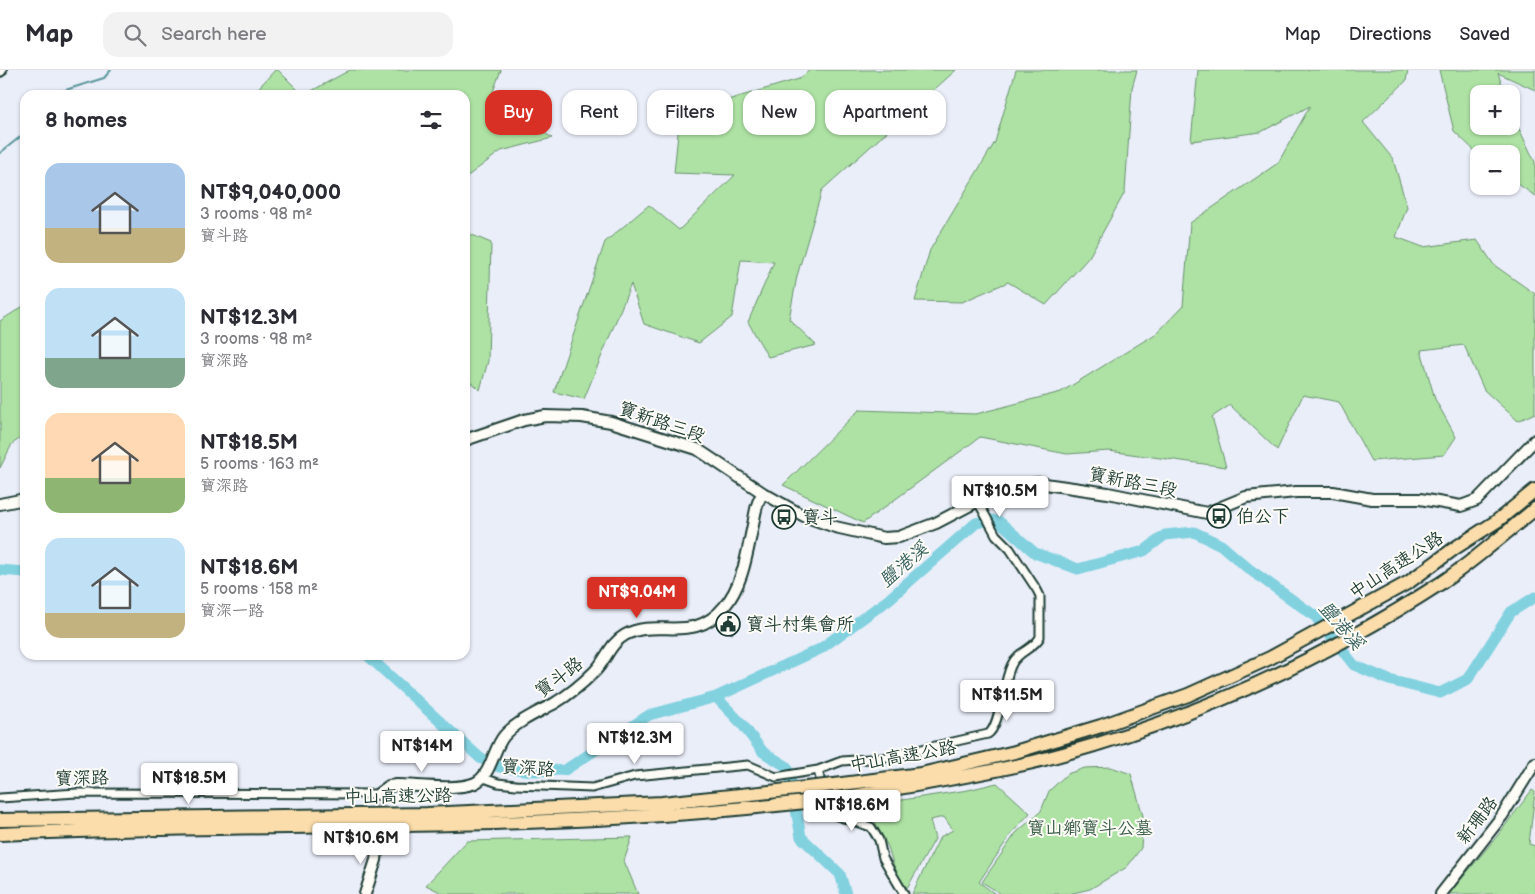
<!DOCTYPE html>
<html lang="en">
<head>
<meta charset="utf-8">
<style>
	:root { --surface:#fff; --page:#f2f2f3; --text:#2b2b33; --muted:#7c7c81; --line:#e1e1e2; --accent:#d93025 }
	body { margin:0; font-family:"Balsamiq Sans","LXGW WenKai TC",sans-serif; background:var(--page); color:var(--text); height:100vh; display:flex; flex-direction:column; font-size:19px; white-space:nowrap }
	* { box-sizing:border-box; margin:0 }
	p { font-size:16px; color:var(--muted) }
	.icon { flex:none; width:28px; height:28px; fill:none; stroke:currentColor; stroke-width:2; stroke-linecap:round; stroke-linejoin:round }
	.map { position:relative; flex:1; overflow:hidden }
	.details { position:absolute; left:20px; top:20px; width:450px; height:570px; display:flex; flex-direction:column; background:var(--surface); border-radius:15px; box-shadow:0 1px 4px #0004 }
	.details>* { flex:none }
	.banner { position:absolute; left:485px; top:20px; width:475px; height:45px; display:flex; gap:10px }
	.buttons { position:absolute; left:1470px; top:15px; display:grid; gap:10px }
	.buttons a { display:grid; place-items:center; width:50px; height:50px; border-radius:10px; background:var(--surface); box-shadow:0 1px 4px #0004; font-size:25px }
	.price { position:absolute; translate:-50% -42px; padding:0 11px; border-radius:5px; background:#fff; color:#222; font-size:16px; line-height:32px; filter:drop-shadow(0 1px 2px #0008) }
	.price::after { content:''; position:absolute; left:50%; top:30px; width:15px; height:11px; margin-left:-8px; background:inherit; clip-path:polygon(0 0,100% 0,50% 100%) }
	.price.current { background:var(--accent); color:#fff }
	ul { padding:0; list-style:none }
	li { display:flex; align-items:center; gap:15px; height:125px; padding:0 25px }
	li span { display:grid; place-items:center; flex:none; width:140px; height:100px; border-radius:15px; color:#555 }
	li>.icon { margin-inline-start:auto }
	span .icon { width:60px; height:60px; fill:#fffc; stroke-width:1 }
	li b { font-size:21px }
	h2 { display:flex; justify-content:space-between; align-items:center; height:60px; padding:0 25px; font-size:21px }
	.tag { padding:0 18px; border-radius:15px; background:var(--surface); box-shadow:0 1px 4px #0004; font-size:18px; line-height:45px }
	.tag.current { background:var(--accent); color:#fff }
	header { display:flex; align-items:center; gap:30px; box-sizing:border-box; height:70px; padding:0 25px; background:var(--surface); border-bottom:1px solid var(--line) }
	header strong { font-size:24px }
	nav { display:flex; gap:28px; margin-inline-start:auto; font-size:18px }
	.search { width:350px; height:45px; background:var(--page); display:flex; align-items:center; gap:12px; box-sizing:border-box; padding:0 18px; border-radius:15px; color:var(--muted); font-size:19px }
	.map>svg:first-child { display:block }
</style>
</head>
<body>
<header>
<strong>Map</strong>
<div class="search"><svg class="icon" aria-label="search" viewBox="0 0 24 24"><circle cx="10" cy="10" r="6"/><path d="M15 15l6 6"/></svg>Search here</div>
<nav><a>Map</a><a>Directions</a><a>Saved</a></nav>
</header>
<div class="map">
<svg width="1535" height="824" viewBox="0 0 1535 824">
	<rect width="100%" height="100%" fill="#eaeef9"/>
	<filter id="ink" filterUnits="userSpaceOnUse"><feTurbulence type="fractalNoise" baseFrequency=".02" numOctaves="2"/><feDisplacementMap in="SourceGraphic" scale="10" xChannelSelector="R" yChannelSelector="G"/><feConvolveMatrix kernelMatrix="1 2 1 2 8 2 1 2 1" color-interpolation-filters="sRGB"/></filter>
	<g filter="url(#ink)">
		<path fill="#aee2a4" stroke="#66906c" d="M275,0h3l25,25h-51z
			M350,0h151l-10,27 61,41 -51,13 -36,27v-83h-161z
			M810,0h146l-134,120 -25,86 -8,43 27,26 -48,12 -20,-35 26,-60 -33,-2 -9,57 -33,26 -55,-19 -13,-40 -47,115 -30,-7 51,-150 44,-37 30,25 56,-55 -61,-2 6,-59 119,-35z
			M1016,0h121l-5,18 -7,104 -36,65 -43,48 -38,-23 -46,20 -47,-1 15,-51 65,-108z
			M1198,0h210l-2,11 -43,41 30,37 14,48 -11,30 27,10 54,-7 17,25 41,29v119l-17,8 -34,-31 -20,-45 -43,5 14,49 21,38 -12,18 -73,6 -32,-59 -36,-7 -26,55 -47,-45 -18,12 14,50 -117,-16 -42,3 -87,-17 -117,86 -80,-38 76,-75 117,4 85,-22 96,-59 26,-27 7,-83 88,-60 32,-57 -49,26 -70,9z
			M1439,0h96v20l-37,-17 7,21h-26v32h32v-14l24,50v34l-24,-17v-25l-32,1 -25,-24z
			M465,162l26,11 -3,118 -8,29 -15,-12z
			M25,235v130l-13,9 -12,24v-147z
			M1111,697l20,7 12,42 -2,32 -14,19 -37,22 -21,5h-68l-19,-12 34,-49 25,-22 8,-20 18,-17 18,-6z
			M997,713l33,30 -19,21 -32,48 16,12h-83l28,-57 13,-7 -9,-13 -14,3 5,19 -28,49 -11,-15 -8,-26 -14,-27 -37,-6 6,-5 125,-19z
			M1532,720l3,2 -6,52 6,2v48h-86l49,-59z
			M632,767l-8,24 14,33h-194l-18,-9 41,-44z"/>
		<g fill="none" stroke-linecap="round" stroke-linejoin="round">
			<path stroke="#5a969b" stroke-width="2" d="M56,25l3,-3 45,-14 7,-8
				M0,83l25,-20"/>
			<path stroke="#82d1df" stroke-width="11" d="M0,500l25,2
				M367,585l113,103 19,9 34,4 32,-1 84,-55 67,-18 104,-48 68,-49 88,-77 16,-3 8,2 35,31 43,16 66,-18 21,-16 29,-3 27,13 28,24 66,47 39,49 35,15 51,13 28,-14 43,-67 24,-15
				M716,627l26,27 21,28 23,14 3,5 12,66 39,37 6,20"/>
		</g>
		<path fill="#bfccfd" stroke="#1f3d34" d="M727,544l13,9 -8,11 -15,-10z"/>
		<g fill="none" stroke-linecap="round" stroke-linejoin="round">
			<path stroke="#c1cbd2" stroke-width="10" stroke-dasharray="10 5" stroke-linecap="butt" d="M378,774v-50"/>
			<g stroke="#1f3d34" stroke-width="11">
				<path id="street" d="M818,700l10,43 43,14 8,13 4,18 21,36
					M484,708l14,5 18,2 76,3 43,-12 113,-11 28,12 42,-7 24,-9 40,-3 106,-24c12,-7 15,-54 24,-70 6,-13 22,-15 28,-27v-41l-3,-6 -27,-41 -14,-14 -19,-35
					M0,728l77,-5 301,1"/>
			</g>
			<g stroke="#1f3d34" stroke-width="14">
				<path id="secondary" d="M0,1l1,-1
					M465,370l59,-20 21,-4 37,1 29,5 86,27 66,44 41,23 31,11 49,11 15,-1 37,-14 65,-34 37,-6 70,10 99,20 39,-16 50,-5h37l39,7h48l41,7 16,-6 58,-60
					M0,434l25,-5
					M378,724l11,-8 7,-1c22,0 60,6 79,-2 16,-7 18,-34 29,-47 13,-15 35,-24 51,-33 15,-9 27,-19 39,-31 12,-11 15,-28 31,-37 33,-18 68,10 99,-28 19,-22 23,-54 29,-82 2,-10 3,-23 10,-32
					M365,824l11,-34 2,-16
					M1441,824l61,-78 33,-53"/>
			</g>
			<g stroke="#1f3d34" stroke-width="16">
				<path id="highway" d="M834,715l87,-11 94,-22 86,-26 87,-31 82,-37 139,-76 46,-34 42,-27 38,-31
					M836,729c66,-12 133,-22 197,-37 145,-36 283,-98 408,-179 33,-22 63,-49 94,-74
					M0,750l427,-6 235,-11 98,-10
					M0,764c259,-12 518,-1 776,-29"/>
			</g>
			<use href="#street" stroke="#fdfcf7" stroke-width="7"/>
			<use href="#secondary" stroke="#fdfcf7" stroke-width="10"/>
			<use href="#highway" stroke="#faddab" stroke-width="12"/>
			<g stroke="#1f3d34" stroke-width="16" stroke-linecap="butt">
				<path id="highway-bridge" d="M760,723l74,-8
					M776,735l60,-6"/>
			</g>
			<use href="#highway-bridge" stroke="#faddab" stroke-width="12"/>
		</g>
	</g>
	<defs>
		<g id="bus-ring" transform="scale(1.25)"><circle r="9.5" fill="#fdfcf7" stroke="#1f3d34" stroke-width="1.5"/><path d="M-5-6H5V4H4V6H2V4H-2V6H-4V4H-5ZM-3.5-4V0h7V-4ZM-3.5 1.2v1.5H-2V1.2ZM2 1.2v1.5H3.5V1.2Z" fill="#1f3d34"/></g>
		<g id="civic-ring" transform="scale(1.25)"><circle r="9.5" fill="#fdfcf7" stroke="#1f3d34" stroke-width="1.5"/><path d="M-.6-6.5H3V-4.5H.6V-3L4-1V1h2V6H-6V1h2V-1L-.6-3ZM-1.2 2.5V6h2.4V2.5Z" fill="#1f3d34"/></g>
	</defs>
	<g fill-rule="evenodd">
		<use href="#bus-ring" x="1219" y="446"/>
		<use href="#bus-ring" x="784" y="447"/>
		<use href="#civic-ring" x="728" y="554"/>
	</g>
	<g text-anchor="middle" stroke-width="4" stroke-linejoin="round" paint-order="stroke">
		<g font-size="18" fill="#1f3d34" stroke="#fdfcf7">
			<text transform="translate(662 352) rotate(19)" y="6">寶新路三段</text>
			<text transform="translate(1133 412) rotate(11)" y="6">寶新路三段</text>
			<text transform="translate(1396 495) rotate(-33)" y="6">中山高速公路</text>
			<text transform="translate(559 607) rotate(-37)" y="6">寶斗路</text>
			<text transform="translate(903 686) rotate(-10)" y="6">中山高速公路</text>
			<text transform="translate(528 698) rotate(4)" y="6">寶深路</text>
			<text transform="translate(82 708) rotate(-1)" y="6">寶深路</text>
			<text transform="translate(398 726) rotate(-1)" y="6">中山高速公路</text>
			<text transform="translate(1477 750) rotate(-53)" y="6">新珊路</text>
		</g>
		<g font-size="18" fill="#1f3d34" stroke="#fdfcf7" text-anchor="start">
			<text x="1236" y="452">伯公下</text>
			<text x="802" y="453">寶斗</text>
			<text x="746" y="560">寶斗村集會所</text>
		</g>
		<g font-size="18" fill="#3c5e4a" stroke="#fdfcf7">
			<text x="1090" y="764">寶山鄉寶斗公墓</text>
		</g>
		<g font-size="19" font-style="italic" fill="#38625f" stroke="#fdfcf7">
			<text transform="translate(903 494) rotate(-41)" y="7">鹽港溪</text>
			<text transform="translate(1342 555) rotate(49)" y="7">鹽港溪</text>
		</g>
	</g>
</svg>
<div class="buttons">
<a>+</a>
<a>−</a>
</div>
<b class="price" style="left:1000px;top:448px">NT$10.5M</b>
<b class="price current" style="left:637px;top:549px">NT$9.04M</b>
<b class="price" style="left:1007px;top:652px">NT$11.5M</b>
<b class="price" style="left:635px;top:695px">NT$12.3M</b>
<b class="price" style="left:422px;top:703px">NT$14M</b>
<b class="price" style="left:189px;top:735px">NT$18.5M</b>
<b class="price" style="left:852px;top:762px">NT$18.6M</b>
<b class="price" style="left:361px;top:795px">NT$10.6M</b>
<div class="banner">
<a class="tag current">Buy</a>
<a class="tag">Rent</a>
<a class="tag">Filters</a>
<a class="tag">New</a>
<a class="tag">Apartment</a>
</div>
<section class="details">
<h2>8 homes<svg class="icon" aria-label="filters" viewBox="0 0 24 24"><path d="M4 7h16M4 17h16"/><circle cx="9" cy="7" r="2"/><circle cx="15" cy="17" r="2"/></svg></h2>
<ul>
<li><span style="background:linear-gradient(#a9c7e8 65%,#c2b280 0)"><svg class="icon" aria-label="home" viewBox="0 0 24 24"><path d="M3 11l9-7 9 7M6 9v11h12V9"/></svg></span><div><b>NT$9,040,000</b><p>3 rooms · 98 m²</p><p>寶斗路</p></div></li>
<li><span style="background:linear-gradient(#bfe0f5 70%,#7fa58c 0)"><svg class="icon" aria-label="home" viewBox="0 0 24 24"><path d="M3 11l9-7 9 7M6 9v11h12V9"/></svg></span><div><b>NT$12.3M</b><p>3 rooms · 98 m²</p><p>寶深路</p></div></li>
<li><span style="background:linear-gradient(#ffd9b3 65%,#8fb573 0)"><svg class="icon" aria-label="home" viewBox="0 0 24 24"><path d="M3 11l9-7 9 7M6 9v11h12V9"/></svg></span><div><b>NT$18.5M</b><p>5 rooms · 163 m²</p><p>寶深路</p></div></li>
<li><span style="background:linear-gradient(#bfe0f5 75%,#c2b280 0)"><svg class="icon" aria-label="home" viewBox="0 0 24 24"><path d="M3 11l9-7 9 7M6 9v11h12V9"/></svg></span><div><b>NT$18.6M</b><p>5 rooms · 158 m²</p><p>寶深一路</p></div></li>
</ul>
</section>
</div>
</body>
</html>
